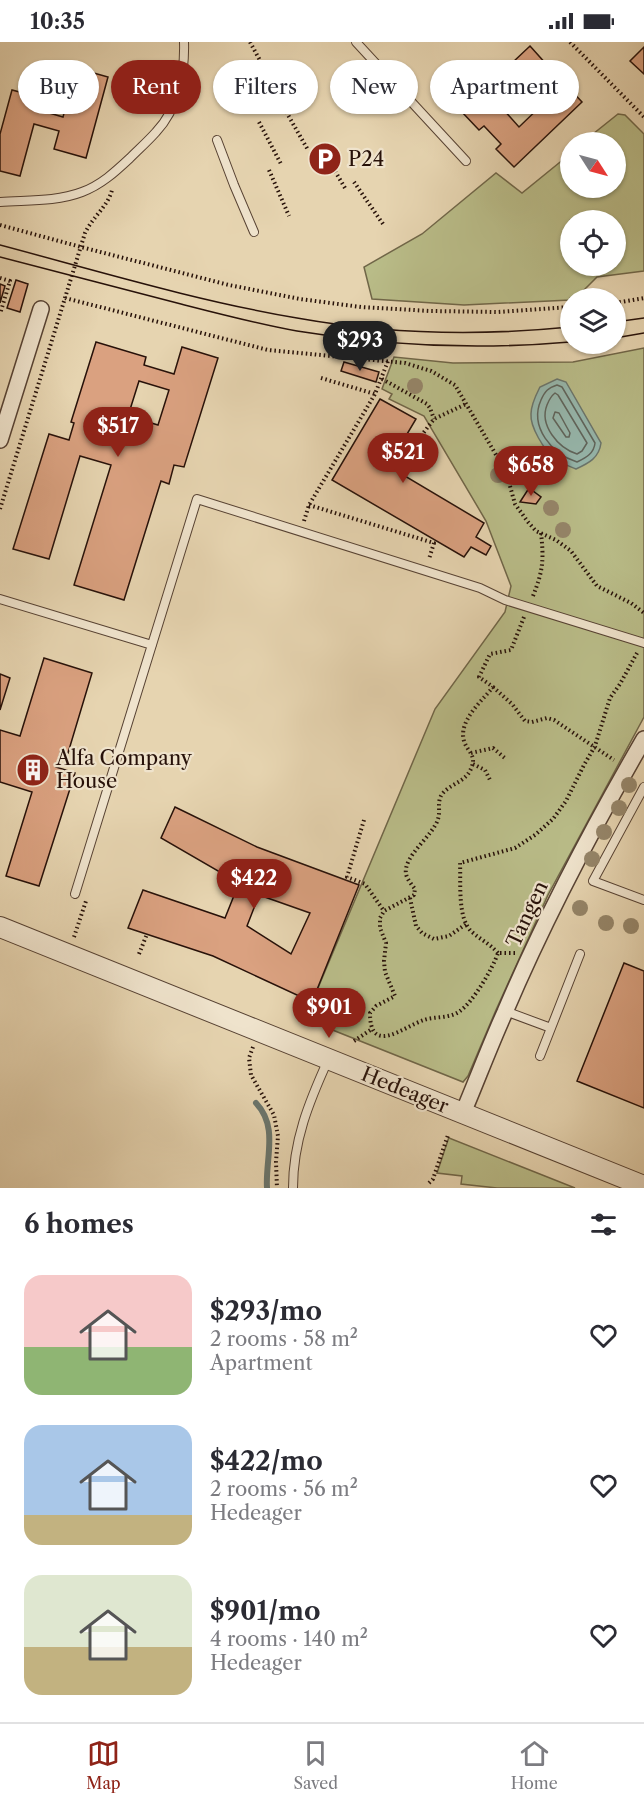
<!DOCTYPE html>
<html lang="en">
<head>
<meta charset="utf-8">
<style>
	:root { --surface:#fff; --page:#f7f7f7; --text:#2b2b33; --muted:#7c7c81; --line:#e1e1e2; --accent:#8f2418 }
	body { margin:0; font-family:"Libre Caslon Text",serif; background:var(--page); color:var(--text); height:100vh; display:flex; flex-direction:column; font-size:22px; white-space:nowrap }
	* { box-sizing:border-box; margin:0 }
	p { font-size:20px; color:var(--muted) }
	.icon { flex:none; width:33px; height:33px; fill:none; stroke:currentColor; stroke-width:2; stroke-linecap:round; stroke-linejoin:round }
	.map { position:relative; height:1146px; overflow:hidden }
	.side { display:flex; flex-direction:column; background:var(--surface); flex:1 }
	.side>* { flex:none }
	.top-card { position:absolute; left:18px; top:18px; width:609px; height:54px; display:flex; gap:12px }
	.needle { width:39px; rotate:126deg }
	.buttons { position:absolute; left:560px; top:90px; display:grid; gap:12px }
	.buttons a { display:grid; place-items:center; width:66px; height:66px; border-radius:50%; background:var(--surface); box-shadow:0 2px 4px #0004; font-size:30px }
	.price { position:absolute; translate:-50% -51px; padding:0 14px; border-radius:21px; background:var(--accent); color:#fff; font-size:20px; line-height:39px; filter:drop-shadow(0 2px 3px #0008) }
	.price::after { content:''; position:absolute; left:50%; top:36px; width:18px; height:14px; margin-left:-9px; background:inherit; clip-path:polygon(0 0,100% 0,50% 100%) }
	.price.active { background:#222; color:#fff }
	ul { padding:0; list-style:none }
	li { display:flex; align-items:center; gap:18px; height:150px; padding:0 24px }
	li span { display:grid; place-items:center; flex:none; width:168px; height:120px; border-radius:18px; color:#555 }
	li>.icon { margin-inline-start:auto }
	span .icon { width:72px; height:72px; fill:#fffc; stroke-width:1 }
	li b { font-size:26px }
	h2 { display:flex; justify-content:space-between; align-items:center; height:72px; padding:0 24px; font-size:26px }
	.tag { padding:0 21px; border-radius:27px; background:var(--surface); box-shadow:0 2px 4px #0004; font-size:21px; line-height:54px }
	.tag.active { background:var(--accent); color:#fff }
	.status { display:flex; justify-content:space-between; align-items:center; height:42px; padding:0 30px; background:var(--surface); direction:ltr }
	.status svg { height:16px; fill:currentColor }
	.dock { display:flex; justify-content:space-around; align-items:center; height:84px; border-top:2px solid var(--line); background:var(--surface); font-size:16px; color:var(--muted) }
	.dock a { display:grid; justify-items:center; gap:3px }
	.dock .active { color:var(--accent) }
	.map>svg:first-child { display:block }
</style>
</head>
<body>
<div class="status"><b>10:35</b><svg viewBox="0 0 49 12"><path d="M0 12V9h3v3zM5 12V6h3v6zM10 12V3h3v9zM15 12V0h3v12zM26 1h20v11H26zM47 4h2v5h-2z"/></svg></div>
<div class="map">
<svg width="644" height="1146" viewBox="0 0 644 1146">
	<rect width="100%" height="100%" fill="#e6d4b0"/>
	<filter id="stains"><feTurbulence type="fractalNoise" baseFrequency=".00333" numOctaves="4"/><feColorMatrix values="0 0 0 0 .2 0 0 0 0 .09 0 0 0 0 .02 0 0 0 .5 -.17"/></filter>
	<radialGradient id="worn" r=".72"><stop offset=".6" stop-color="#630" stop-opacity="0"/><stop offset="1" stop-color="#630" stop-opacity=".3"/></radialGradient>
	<path fill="#b9bc88" stroke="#706648" stroke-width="1.5" fill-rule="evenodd" d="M618,72l7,1 19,19v137l-47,6 -21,21h-6v2l-106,5 -92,-6 -8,-32 58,-33 74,-61 26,20 48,-39v34h45v-46h-32zM570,178h45v46h-45z
		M644,306v369l-96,178 -52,115 -28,66 -5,6 -158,-63 130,-310 70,-97 6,-26 -25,-65 -62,-105 -35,-17 3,-5 -10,-5 12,-32 59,6 120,-1z
		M449,1095v1l126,50h-78l-36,-4 1,-8 -25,-3z"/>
	<path fill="#96b8ae" stroke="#6a756c" stroke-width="1.5" d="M557,337l9,3 35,61c-2,15 -12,20 -25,26 -7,-3 -16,-6 -21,-10 -11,-9 -25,-32 -24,-45 0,-10 5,-19 9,-27z"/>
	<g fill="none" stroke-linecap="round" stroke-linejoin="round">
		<path stroke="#5e645c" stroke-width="1.5" d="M557,343l5,2 33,56c-1,11 -10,15 -18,19 -25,-8 -48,-35 -36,-62 4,-9 7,-12 16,-15z
			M555,351l3,2 29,48 -5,8 -5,3c-19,-6 -38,-29 -30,-49 2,-5 3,-8 8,-12z
			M555,370l4,1 11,20 -1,4h-3l-13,-19z"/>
		<path stroke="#6a756c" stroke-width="6" d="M256,1061c23,24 9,56 11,85"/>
	</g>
	<path fill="#daa180" stroke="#271109" stroke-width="1.5" fill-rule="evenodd" d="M530,4l17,19 -6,5 18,19 5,-6 18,19 -68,65 -18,-18 5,-5 -17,-18 -5,4 -18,-19zM528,42l17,18 -26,25 -17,-19z
		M644,5v27l-14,-13z
		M76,26l32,9 -22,81 -32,-9 5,-18 -25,-7 -14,52 -20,-5v-37l12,-44 30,8 -3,12 24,7z
		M16,238l12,4 -8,28 -13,-4z
		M0,242l5,2 -5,17z
		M96,300l50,15 -2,8 30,9 8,-27 36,11 -34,109 -10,-2 -5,19 -8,-3 -37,119 -50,-15 37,-120 -31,-9 -31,103 -36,-10 36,-115 20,6 5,-17 -3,-1zM139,339l30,9 -11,35 -30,-9z
		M344,320l35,10 -3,10 -35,-11z
		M380,357l36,20 -28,47 96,57 -8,14 15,9 -5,9 -15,-8 -7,10 -132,-77z
		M529,446l12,9 -5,7 -16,-2z
		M44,616l48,15 -24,80 -7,-3 -5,17 19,6 -36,113 -33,-10 26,-84 -32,-10v-52l20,6z
		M0,632l10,4 -10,32z
		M175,765l82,40 102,38 -47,117 -99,-46 -85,-28 15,-38 82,28 14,-35 -78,-45zM259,853l51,18 -19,41 -44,-28z
		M624,921l20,8v137l-67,-27z"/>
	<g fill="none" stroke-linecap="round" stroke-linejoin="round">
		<g stroke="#574233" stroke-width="10">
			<path id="service" d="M356,0l110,119
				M217,98l17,45 20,47
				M0,160c27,-2 56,0 82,-10 19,-7 33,-20 48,-34 9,-9 18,-17 26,-26 22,-23 29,-59 28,-90
				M0,557l152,46
				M644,745l-51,94 51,19
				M75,852l122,-395 283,89 25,12 139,43
				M505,969l46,17 29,-74
				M540,1014l11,-28
				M293,1146c0,-47 16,-86 35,-128"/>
		</g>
		<g stroke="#574233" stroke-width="18">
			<path id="minor" d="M0,398l41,-131
				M463,1071c14,-33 27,-68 42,-101 40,-94 88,-185 139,-273"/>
		</g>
		<g stroke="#574233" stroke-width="22">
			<path id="tertiary" d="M0,885l644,259"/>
		</g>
		<path stroke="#271109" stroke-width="4" stroke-dasharray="1.5 3" stroke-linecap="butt" d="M250,0l13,24
			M570,0l74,75
			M255,27l22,43
			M284,66l24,42
			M259,80l22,42
			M319,102l26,44
			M269,128l20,46
			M354,140l29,42
			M0,183l81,22 148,38 71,14 61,8 69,4 68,1 72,-5
			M0,236l10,3 -10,33
			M65,256l203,52 137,13 26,8 24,14 47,80 6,14 7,25 13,18 8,9 20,9 15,11 26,35 34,17 13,10
			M615,261l29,-5
			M321,336l54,16 13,-33
			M382,337l45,25 3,4 4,11
			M421,394l13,-17 32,-15
			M309,463l125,38 -5,16
			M0,467l85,-276c7,-15 23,-27 27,-43
			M304,479l5,-16 66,-111
			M533,554c10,-25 11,-36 8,-63
			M493,645l19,17 13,17 7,1 15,-4 7,2 60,40
			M471,711l22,-5 13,11
			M473,722l12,6 6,12
			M364,778l-17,57 18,7 19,27
			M410,856l6,28 6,7 12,6 15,-3 17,-12
			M74,895l12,-36
			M498,911c-9,-10 -17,-13 -26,-21 -15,-13 -11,-50 -12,-69l55,-15 20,-13 18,-16 13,-18 18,-36 11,-19 15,-48 10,-14 17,-31
			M515,911h-17c-5,15 -25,49 -38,58 -11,8 -25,5 -36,9 -21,7 -54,36 -54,-7l6,-7 19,-10 -10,-24 -1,-11 2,-18 -6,-15v-10l4,-7 30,-16 1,-6c-3,-4 -8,-10 -9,-15 -3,-18 27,-38 32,-55 3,-9 -2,-18 5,-26 10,-11 24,-11 29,-27 4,-11 -5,-15 -8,-25 -6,-20 18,-40 29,-54l-14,-10 11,-23 21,-4 13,-33
			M139,912l8,-20
			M354,999l18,-12
			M253,1005l-4,11 2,17 23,40 4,21 -2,26 1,26
			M429,1141l4,-4 15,-44"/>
		<use href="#service" stroke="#efe3cc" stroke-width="8"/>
		<use href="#minor" stroke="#efe3cc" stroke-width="15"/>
		<use href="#tertiary" stroke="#efe3cc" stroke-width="20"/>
		<path stroke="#271109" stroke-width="1.5" d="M0,203c98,26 197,56 297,73 89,16 183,18 273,9
			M0,215c60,15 121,32 181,47 39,10 77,20 116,27 90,15 182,19 273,11
			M615,280l29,-4
			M615,296l29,-5"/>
	</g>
	<g fill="#958569">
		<circle cx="415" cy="344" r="8"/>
		<circle cx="498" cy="433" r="8"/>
		<circle cx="551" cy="466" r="8"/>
		<circle cx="563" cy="488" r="8"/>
		<circle cx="629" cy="743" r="8"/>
		<circle cx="619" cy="766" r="8"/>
		<circle cx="604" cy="790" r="8"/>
		<circle cx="592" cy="817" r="8"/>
		<circle cx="580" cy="866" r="8"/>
		<circle cx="606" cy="881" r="8"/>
		<circle cx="631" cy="884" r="8"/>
	</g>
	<defs>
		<g id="parking-disc" transform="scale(1.725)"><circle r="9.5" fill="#8f2418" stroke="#efe3cc"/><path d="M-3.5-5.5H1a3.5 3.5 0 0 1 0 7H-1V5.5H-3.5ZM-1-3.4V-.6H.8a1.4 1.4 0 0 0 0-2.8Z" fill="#fff"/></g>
		<g id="building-disc" transform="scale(1.725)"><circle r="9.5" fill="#8f2418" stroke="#efe3cc"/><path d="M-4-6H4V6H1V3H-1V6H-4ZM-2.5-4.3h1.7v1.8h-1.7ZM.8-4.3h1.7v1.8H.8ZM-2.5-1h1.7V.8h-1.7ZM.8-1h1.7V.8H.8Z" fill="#fff"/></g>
	</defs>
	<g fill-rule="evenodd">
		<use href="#parking-disc" x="325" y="117"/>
		<use href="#building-disc" x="33" y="728"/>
	</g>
	<g text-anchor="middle" stroke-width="4.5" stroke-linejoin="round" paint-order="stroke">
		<g font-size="20" fill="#271109" stroke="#efe3cc" text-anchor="start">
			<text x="348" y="124">P24</text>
			<text x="56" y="723">Alfa Company<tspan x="56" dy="23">House</tspan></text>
		</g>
		<g font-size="20" fill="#271109" stroke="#efe3cc">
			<text transform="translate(527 872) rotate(-65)" y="7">Tangen</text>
			<text transform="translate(405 1048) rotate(22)" y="7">Hedeager</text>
		</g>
	</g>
	<rect width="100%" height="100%" filter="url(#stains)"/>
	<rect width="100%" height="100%" fill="url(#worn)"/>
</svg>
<div class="buttons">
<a><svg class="needle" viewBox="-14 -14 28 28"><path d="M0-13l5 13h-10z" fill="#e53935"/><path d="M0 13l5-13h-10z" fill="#7c7c81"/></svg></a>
<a><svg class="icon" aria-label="locate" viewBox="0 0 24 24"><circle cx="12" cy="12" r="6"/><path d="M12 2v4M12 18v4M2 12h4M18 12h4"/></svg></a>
<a><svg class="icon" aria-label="layers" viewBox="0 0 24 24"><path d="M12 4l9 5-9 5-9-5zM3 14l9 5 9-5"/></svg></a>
</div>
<b class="price active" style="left:360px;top:330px">$293</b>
<b class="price" style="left:118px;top:416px">$517</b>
<b class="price" style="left:403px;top:442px">$521</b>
<b class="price" style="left:531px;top:455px">$658</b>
<b class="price" style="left:254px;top:868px">$422</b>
<b class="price" style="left:329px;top:997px">$901</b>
<div class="top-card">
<a class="tag">Buy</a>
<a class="tag active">Rent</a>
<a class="tag">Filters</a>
<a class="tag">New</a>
<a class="tag">Apartment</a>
</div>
</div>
<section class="side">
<h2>6 homes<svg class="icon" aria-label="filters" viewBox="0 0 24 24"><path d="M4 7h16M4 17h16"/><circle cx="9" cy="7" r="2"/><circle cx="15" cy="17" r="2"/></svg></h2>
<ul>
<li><span style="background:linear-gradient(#f6c9c9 60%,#8fb573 0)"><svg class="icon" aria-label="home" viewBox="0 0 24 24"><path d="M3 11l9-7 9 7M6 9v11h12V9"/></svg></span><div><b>$293/mo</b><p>2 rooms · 58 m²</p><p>Apartment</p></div><svg class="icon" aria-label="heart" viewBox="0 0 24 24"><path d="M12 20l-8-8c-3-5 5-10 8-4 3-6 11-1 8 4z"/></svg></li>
<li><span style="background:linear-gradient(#a9c7e8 75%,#c2b280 0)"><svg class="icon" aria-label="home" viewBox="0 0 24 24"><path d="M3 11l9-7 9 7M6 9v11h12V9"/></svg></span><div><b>$422/mo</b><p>2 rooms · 56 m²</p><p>Hedeager</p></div><svg class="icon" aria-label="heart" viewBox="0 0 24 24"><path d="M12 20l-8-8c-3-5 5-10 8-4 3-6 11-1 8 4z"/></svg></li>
<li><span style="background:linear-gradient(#dfe7d0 60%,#c2b280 0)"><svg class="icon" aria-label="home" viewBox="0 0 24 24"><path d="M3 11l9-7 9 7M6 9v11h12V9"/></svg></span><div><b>$901/mo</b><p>4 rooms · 140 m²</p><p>Hedeager</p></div><svg class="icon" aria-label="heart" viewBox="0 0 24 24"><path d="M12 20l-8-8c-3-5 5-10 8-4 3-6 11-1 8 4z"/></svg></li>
</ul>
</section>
<nav class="dock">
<a class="active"><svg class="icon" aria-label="map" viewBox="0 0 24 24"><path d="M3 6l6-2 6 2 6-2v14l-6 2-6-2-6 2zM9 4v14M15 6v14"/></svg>Map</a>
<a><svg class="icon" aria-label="saved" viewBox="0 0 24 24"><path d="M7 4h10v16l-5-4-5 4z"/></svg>Saved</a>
<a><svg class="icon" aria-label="home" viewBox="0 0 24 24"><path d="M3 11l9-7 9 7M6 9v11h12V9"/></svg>Home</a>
</nav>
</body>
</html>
